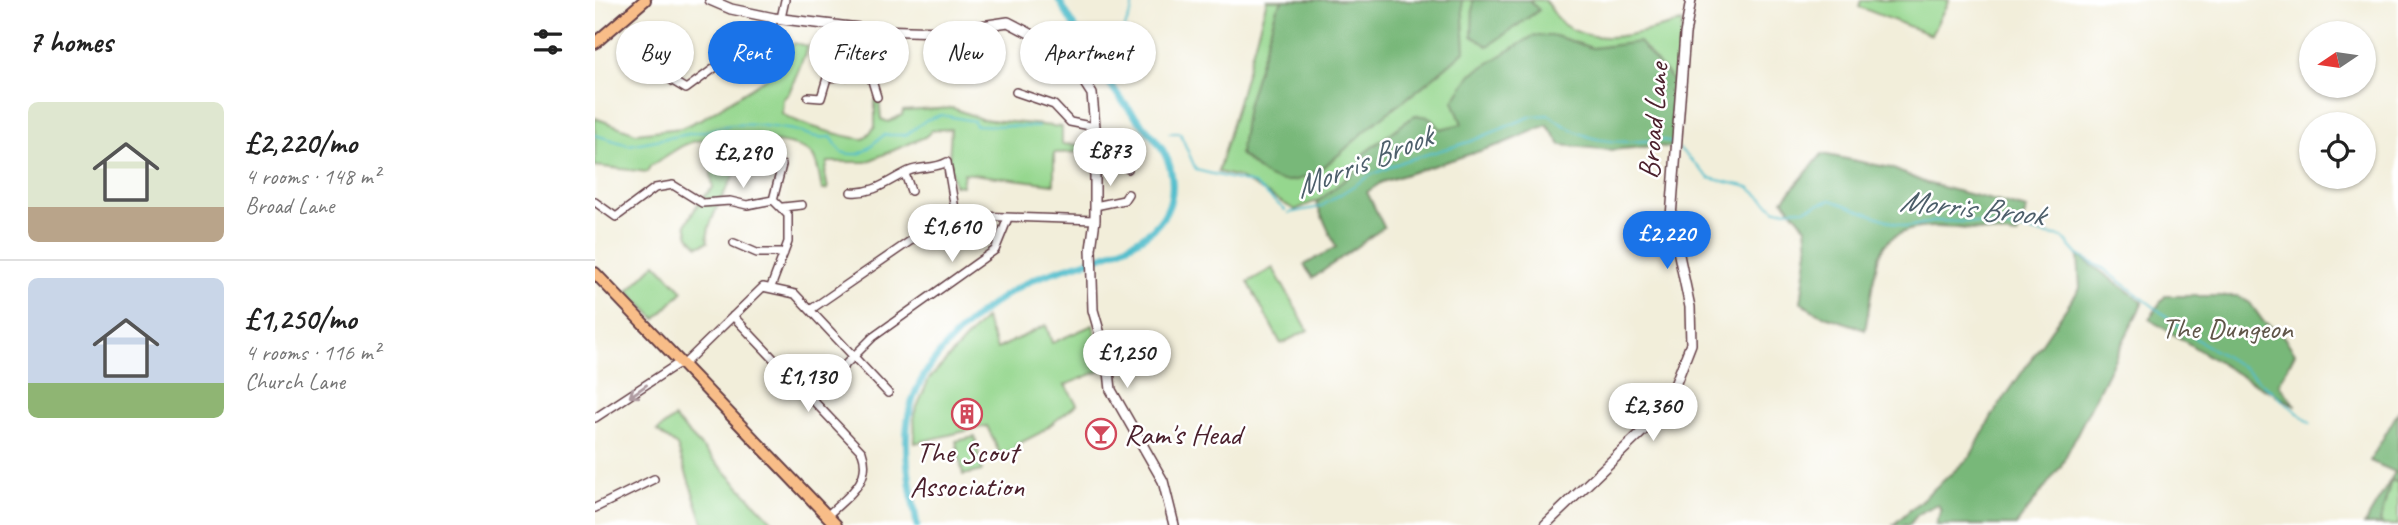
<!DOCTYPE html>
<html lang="en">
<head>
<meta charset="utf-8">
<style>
	:root { --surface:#fff; --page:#f2f2f2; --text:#222; --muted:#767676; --line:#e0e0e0; --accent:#1a73e8 }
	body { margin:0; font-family:Caveat,sans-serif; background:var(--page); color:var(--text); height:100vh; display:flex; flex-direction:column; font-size:26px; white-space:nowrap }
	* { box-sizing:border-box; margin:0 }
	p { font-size:23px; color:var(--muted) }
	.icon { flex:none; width:38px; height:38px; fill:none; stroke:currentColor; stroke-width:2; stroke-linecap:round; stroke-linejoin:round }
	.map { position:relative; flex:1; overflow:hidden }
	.drawer { display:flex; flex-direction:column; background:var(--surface); width:595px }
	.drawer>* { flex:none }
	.banner { position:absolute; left:21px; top:21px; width:665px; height:63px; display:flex; gap:14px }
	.needle { width:46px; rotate:257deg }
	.controls { position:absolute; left:1704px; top:21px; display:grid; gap:14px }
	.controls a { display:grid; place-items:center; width:77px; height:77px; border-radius:50%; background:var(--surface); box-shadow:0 2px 5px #0004; font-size:35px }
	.price { position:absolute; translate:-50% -60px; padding:0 16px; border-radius:24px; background:#fff; color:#222; font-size:23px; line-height:46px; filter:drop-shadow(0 2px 4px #0008) }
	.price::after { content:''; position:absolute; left:50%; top:42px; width:21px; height:16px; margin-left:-10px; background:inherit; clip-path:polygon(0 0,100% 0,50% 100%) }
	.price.current { background:var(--accent); color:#fff }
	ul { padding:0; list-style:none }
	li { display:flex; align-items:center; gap:21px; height:175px; padding:0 28px }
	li+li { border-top:2px solid var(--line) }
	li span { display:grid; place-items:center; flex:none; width:196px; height:140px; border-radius:10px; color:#555 }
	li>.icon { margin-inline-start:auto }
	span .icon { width:84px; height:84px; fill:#fffc; stroke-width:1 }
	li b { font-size:30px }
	h2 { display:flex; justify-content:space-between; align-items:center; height:84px; padding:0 28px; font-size:30px }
	.pill { padding:0 24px; border-radius:32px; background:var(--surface); box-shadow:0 2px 5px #0004; font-size:24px; line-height:63px }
	.pill.current { background:var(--accent); color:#fff }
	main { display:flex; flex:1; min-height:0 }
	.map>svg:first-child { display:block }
</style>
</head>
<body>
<main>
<section class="drawer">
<h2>7 homes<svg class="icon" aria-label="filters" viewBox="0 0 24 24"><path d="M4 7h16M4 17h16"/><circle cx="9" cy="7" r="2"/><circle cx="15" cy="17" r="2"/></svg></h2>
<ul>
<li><span style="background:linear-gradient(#dfe7d0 75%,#b9a48a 0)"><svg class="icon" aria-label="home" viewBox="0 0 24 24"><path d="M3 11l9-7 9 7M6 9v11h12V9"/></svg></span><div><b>£2,220/mo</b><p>4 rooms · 148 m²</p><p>Broad Lane</p></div></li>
<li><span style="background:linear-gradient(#c9d6e8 75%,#8fb573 0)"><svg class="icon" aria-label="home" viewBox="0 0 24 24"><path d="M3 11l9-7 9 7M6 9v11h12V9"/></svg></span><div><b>£1,250/mo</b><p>4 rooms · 116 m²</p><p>Church Lane</p></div></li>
</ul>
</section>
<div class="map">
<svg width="1803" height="525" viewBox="0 0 1803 525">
	<rect width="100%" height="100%" fill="#fff"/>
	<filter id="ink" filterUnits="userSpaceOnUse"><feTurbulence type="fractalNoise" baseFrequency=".0143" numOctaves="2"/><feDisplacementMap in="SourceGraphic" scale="14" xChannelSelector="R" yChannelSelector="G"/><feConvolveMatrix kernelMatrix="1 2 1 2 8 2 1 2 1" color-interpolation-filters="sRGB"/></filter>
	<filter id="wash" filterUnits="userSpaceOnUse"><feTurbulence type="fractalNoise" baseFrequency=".00686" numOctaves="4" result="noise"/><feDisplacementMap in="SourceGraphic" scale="28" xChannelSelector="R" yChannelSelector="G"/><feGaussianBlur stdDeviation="1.57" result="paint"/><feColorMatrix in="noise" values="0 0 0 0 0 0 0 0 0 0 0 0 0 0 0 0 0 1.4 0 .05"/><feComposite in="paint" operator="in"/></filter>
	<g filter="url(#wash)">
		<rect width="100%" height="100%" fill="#f2eeda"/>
		<path fill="#95d78e" stroke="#707b5c" stroke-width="2" d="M672,0h277c8,7 12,20 20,25 36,24 80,6 118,-3l-3,66 -132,34 -166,52 -86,36 -57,-33 -20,-5z
			M1266,0h88l-18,35 -72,-28z
			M199,43l14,3 -19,47 -6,6 -1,14c10,10 67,25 82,26l11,-12v-26l4,-2 2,20 7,3 14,-7 1,-4 50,-3 28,11 81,8v17l23,1v7l-31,1v31l-90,-11 -2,13 -8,-1 -5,-24 2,-32 -18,1 -8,7 -59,25h-38l-3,12 3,15 -6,1c-6,-28 -3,-40 -34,-46 -10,-2 -18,-4 -27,0 -17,8 -59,82 -53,98l-10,4 -9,-10 -3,-12 15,-25 12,-11 -6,-48c-23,-1 -38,16 -57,26l-3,6 -52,-6v-48l41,15 45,-5 22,-10 71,-45z
			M61,263l27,28 -27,28 -28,-28z
			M678,268l35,62 -27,14 -33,-62z
			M390,318l12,31 49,-24 6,18 41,-18 12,44 -40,16 12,19 -37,29 -24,12 -1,5 -15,4 -13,-28 -72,17 -1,-29 15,-35z
			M79,418l102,107h-72l-27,-79 -20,-15z
			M380,437l7,34 -19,4 -7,-34z
			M1796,479l7,4v42h-15l-3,-3z"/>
		<path fill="#78b879" stroke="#616c52" stroke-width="2" d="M688,0h179l3,50c-27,26 -58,48 -88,71 -23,18 -60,62 -92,60 -19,0 -31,-15 -45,-27l7,-48 30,-98z
			M878,0h56l10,10 -51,36 -16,-10z
			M938,36h23l36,12 47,-6 40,46 -5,60 -18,-2 -45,4 -50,-5 -14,-20 -45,19 -120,38 -15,10 17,35 -71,51 -9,-13 32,-18 -20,-44 49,-40 -2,-9 52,-39 14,2 11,12 22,-5 -9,-23 18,-27z
			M1227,154l69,14 35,15 101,26 -10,27c-36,-4 -123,-27 -138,20 -7,23 -9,50 -14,74 -21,-10 -47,-12 -64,-28l7,-53 -2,-22 -23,-27z
			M1483,255l65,47 -82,164 -45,59h-81l6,-14 -3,-7 -19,9 -10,12h-16l77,-68 22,-41 88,-128z
			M1570,296h73l12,7 13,18 18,12 14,20 -16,31 17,22 -62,-34 -85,-53z
			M1803,412v71l-7,-3 -11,42 3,3h-19l27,-46 4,-7 -25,-11z"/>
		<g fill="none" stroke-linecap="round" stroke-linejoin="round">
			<path stroke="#52becc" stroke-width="2" d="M516,59l21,-48v-11
				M574,133h11l16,37 58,14 31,26
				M0,135l34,10 82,-15c23,-10 58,-4 82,0 17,4 20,9 38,7l10,15c27,8 25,-7 44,-17h21l20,-15 15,-5 33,6 1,4 63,2
				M1085,149l29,29 40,9 27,23 29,-1 26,-9 75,27 31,-6 31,1 94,15 16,18 26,14 95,72 45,27 66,55
				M694,213l31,-6 51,-32 33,-14 65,-19 63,-26 17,-1c41,31 66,28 115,25l9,4"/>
			<path stroke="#52becc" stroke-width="7" d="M322,525c-6,-36 -16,-79 -7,-116 13,-53 73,-104 120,-128 50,-24 160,-31 140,-114 -7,-26 -31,-44 -46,-64 -25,-32 -45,-68 -65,-103"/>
		</g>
	</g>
	<g filter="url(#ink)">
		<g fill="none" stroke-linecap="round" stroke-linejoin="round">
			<g stroke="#633e45" stroke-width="10">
				<path id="minor" d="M186,18l4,-18
					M43,50l18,21 30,18 45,-33 30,-13 8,-8 5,-17
					M275,74l7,23
					M421,92l38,13 16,17 25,5
					M213,97l13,1 6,-20 43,-4 5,-6 1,-38
					M500,157l29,2 4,10
					M310,174l6,17
					M256,192c24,2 38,-12 58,-21 12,-5 26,-2 38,-9l9,53
					M178,200l9,-35
					M0,202l21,15 39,-29 18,-3 29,18 28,-2 17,4 26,-5 15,15v27l-17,45
					M500,206l29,-6 4,-6
					M188,207l19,-2
					M139,243l23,10h27
					M215,310l138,-95 147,5
					M138,316l129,136c11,30 -16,45 -35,64
					M217,398l61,-61 122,-87 13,-32
					M0,418l81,-53 9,-2 78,-76 32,7 93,99
					M0,508l59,-29"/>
			</g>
			<g stroke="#633e45" stroke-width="12">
				<path id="tertiary" d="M115,0l21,9 43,9 102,12 65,2 67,-10 23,12 52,46 9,14 3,33v93l-4,29 2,61 15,52 3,28 52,91 11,44
					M950,525l102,-98 28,-42 16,-41 -1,-37 -19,-90 14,-183 6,-34"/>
			</g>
			<g stroke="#633e45" stroke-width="14">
				<path id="primary" d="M0,273l241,252"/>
			</g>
			<g stroke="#633e45" stroke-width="14">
				<path id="trunk" d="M0,43l50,-43"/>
			</g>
			<use href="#minor" stroke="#fff" stroke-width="7"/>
			<use href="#tertiary" stroke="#fff" stroke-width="9"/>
			<use href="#primary" stroke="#f8bd88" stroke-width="10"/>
			<use href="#trunk" stroke="#f8bd88" stroke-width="10"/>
		</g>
		<defs><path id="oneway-shaft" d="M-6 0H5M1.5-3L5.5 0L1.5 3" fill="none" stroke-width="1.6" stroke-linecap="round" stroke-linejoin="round" transform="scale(1.75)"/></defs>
		<use stroke="#ae9aa0" href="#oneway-shaft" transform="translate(43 391) rotate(145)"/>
	</g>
	<defs>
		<g id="building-ring" transform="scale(1.575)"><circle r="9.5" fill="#fff" stroke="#d1495b" stroke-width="1.5"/><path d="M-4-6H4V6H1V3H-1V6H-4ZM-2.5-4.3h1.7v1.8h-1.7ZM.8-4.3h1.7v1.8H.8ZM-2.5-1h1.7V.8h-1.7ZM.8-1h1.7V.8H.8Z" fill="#d1495b"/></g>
		<g id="bar-ring" transform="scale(1.575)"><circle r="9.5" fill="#fff" stroke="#d1495b" stroke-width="1.5"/><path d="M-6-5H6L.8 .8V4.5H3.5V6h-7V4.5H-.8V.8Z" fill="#d1495b"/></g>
	</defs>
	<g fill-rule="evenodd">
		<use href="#building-ring" x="372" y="414"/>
		<use href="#bar-ring" x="506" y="434"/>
	</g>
	<g text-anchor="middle" stroke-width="5" stroke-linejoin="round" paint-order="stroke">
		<g font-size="30" fill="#4a1f2b" stroke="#fff">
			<text transform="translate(1058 121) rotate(-85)" y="10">Broad Lane</text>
		</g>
		<g font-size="30" fill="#605649" stroke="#fff">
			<text x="1632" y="338">The Dungeon</text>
		</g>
		<g font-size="30" fill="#4a1f2b" stroke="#fff" text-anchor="start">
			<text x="529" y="444">Ram's Head</text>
			<text x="372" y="462" text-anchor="middle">The Scout<tspan x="372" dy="34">Association</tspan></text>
		</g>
		<g font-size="32" font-style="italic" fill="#4d5f6b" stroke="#fff">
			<text transform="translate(768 161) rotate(-22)" y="11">Morris Brook</text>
			<text transform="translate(1377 207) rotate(6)" y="11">Morris Brook</text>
		</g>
	</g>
</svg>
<div class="controls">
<a><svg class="needle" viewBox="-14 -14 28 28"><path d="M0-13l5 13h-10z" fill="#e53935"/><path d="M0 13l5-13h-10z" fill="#767676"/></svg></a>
<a><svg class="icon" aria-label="locate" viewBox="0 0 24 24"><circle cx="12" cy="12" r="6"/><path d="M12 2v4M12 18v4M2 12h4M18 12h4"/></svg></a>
</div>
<b class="price" style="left:515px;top:188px">£873</b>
<b class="price" style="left:148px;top:190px">£2,290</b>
<b class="price" style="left:357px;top:264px">£1,610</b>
<b class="price current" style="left:1072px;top:271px">£2,220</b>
<b class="price" style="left:532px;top:390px">£1,250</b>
<b class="price" style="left:213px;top:414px">£1,130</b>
<b class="price" style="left:1058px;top:443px">£2,360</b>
<div class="banner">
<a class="pill">Buy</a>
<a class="pill current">Rent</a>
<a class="pill">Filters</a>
<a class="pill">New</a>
<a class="pill">Apartment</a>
</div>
</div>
</main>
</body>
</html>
